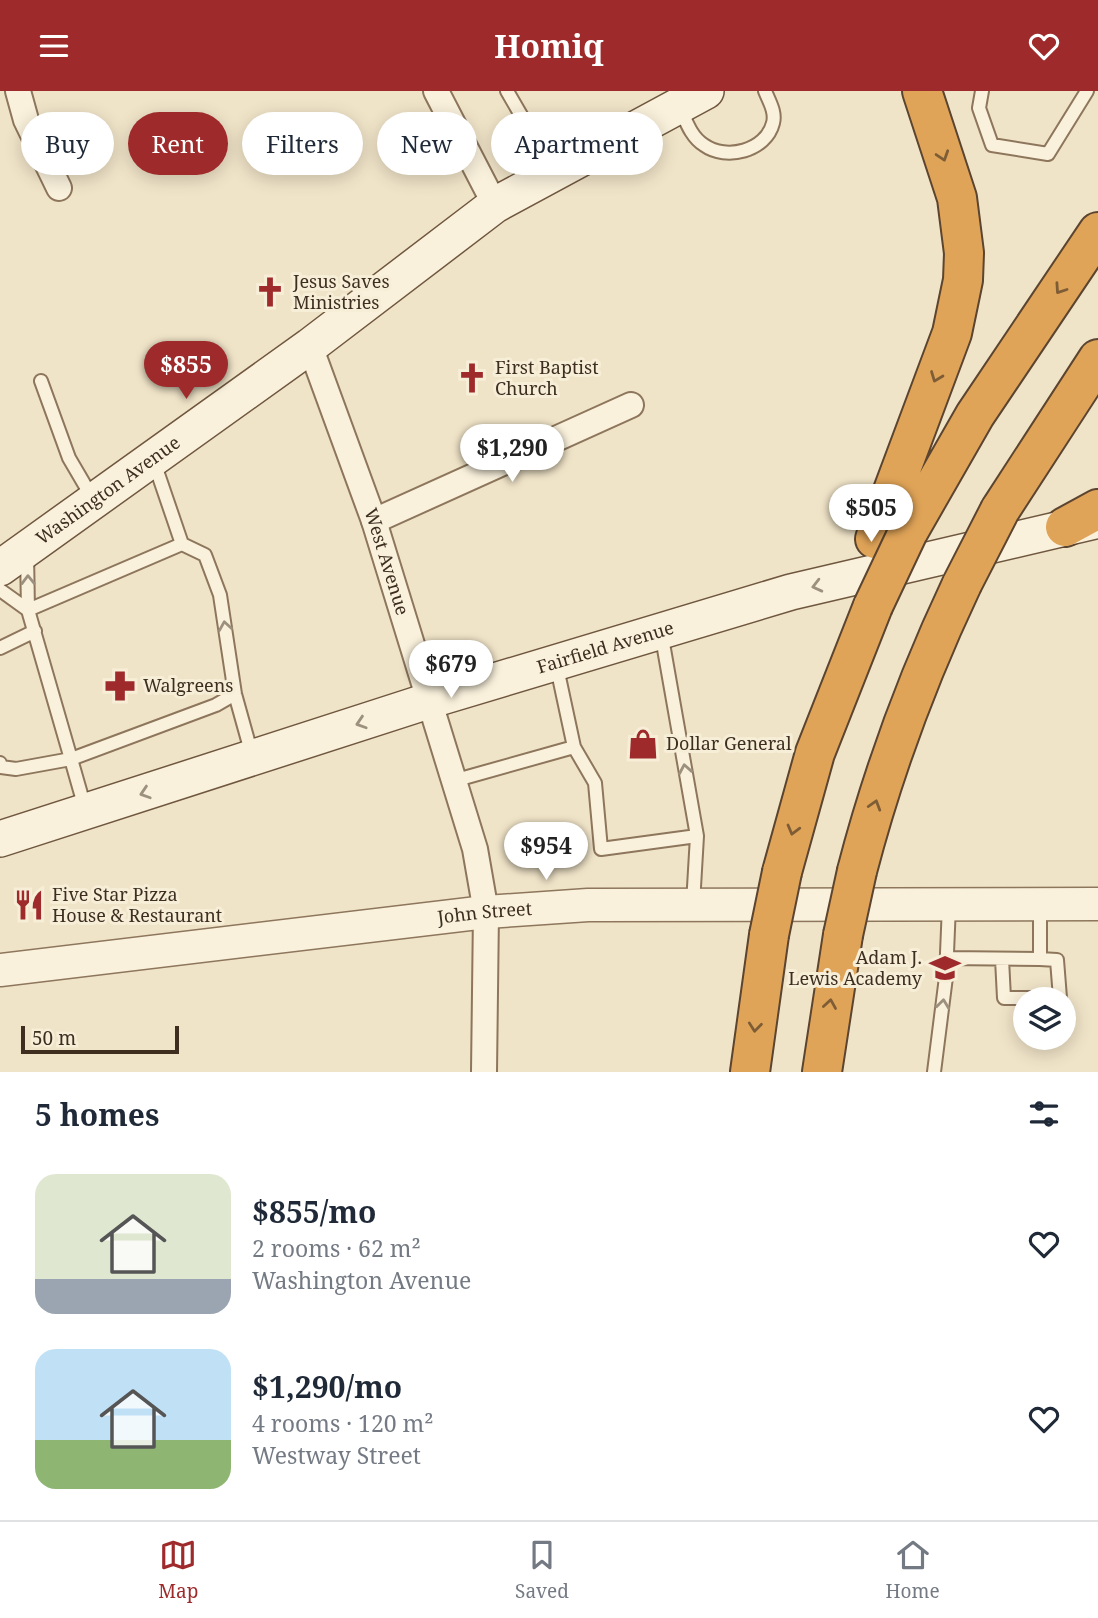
<!DOCTYPE html>
<html lang="en">
<head>
<meta charset="utf-8">
<style>
	:root { --surface:#fff; --page:#f2f2f3; --text:#1f2937; --muted:#747a83; --line:#e0e1e3; --accent:#9e2a2b }
	body { margin:0; font-family:"Noto Serif",serif; background:var(--page); color:var(--text); height:100vh; display:flex; flex-direction:column; font-size:26px; white-space:nowrap }
	* { box-sizing:border-box; margin:0 }
	p { font-size:23px; color:var(--muted) }
	.icon { flex:none; width:38px; height:38px; fill:none; stroke:currentColor; stroke-width:2; stroke-linecap:round; stroke-linejoin:round }
	.map { position:relative; height:981px; overflow:hidden }
	.sheet { display:flex; flex-direction:column; background:var(--surface); flex:1 }
	.sheet>* { flex:none }
	.guide { position:absolute; left:21px; top:21px; width:700px; height:63px; display:flex; gap:14px }
	.fabs { position:absolute; left:1013px; top:896px; display:grid; gap:14px }
	.fabs a { display:grid; place-items:center; width:63px; height:63px; border-radius:50%; background:var(--surface); box-shadow:0 4px 18px #0003; font-size:35px }
	.scale { position:absolute; left:21px; bottom:18px; width:158px; box-sizing:border-box; padding-left:7px; border:4px solid #3d2e20; border-top:0; font-size:19px; line-height:24px; white-space:nowrap; color:#3d2e20; -webkit-text-stroke:5px #f7eed8; paint-order:stroke }
	.price { position:absolute; translate:-50% -60px; padding:0 16px; border-radius:24px; background:#fff; color:#222; font-size:23px; line-height:46px; filter:drop-shadow(0 2px 4px #0008) }
	.price::after { content:''; position:absolute; left:50%; top:42px; width:21px; height:16px; margin-left:-10px; background:inherit; clip-path:polygon(0 0,100% 0,50% 100%) }
	.price.current { background:var(--accent); color:#fff }
	ul { padding:0; list-style:none }
	li { display:flex; align-items:center; gap:21px; height:175px; padding:0 35px }
	li span { display:grid; place-items:center; flex:none; width:196px; height:140px; border-radius:21px; color:#555 }
	li>.icon { margin-inline-start:auto }
	span .icon { width:84px; height:84px; fill:#fffc; stroke-width:1 }
	li b { font-size:30px }
	h2 { display:flex; justify-content:space-between; align-items:center; height:84px; padding:0 35px; font-size:30px }
	.chip { padding:0 24px; border-radius:32px; background:var(--surface); box-shadow:0 4px 18px #0003; font-size:24px; line-height:63px }
	.chip.current { background:var(--accent); color:#fff }
	header { display:flex; justify-content:space-between; align-items:center; height:91px; padding:0 35px; background:var(--accent); color:#fff; font-size:32px; font-weight:700 }
	.menu { display:flex; justify-content:space-around; align-items:center; height:98px; border-top:2px solid var(--line); background:var(--surface); font-size:19px; color:var(--muted) }
	.menu a { display:grid; justify-items:center; gap:4px }
	.menu .current { color:var(--accent) }
	.map>svg:first-child { display:block }
</style>
</head>
<body>
<header><svg class="icon" aria-label="menu" viewBox="0 0 24 24"><path d="M4 6h16M4 12h16M4 18h16"/></svg>Homiq<svg class="icon" aria-label="heart" viewBox="0 0 24 24"><path d="M12 20l-8-8c-3-5 5-10 8-4 3-6 11-1 8 4z"/></svg></header>
<div class="map">
<svg width="1098" height="981" viewBox="0 0 1098 981">
	<rect width="100%" height="100%" fill="#f0e4c8"/>
	<g fill="none" stroke-linecap="round" stroke-linejoin="round">
		<g stroke="#8d765c" stroke-width="16">
			<path id="service" d="M507,0l47,81
				M982,0l-3,17 13,37 56,9 39,-63
				M680,17c6,13 11,29 24,37 22,16 62,6 69,-22 3,-11 -4,-22 -8,-32
				M41,290l28,77 24,41
				M154,371l28,82 23,11 15,40 15,99 17,61
				M27,462l1,57 43,149 145,-54 19,-11
				M0,499l28,20
				M28,519l154,-66
				M661,541l36,204 -4,68
				M0,557l35,-17
				M574,656l21,36 6,66 96,-13
				M0,672l1,4 15,2 55,-10 14,49
				M453,690l121,-34 -18,-84
				M947,867l93,1
				M1002,868l2,39h56l-3,-38 -17,-1v-55
				M934,981l12,-95 3,-72"/>
		</g>
		<g stroke="#8d765c" stroke-width="28">
			<g id="minor">
				<path d="M18,0l8,29 33,68"/>
				<path d="M436,0l59,114"/>
				<path id="s1" d="M310,255l64,175 101,328 11,63 -2,160"/>
				<path d="M374,430l257,-116"/>
			</g>
		</g>
		<g stroke="#8d765c" stroke-width="35">
			<g id="tertiary">
				<path id="s2" d="M0,879l486,-58 102,-7 510,-1"/>
			</g>
		</g>
		<g stroke="#6f573f" stroke-width="38">
			<g id="secondary">
				<path id="s3" d="M0,477l310,-222 185,-141 211,-114"/>
				<path id="s4" d="M0,748l428,-138 363,-109 304,-71"/>
			</g>
		</g>
		<g stroke="#5b4430" stroke-width="42">
			<path id="motorway" d="M1000,419l98,-151
				M1065,436l33,-18
				M908,441l67,-117 123,-183
				M875,448l77,-206 11,-53 1,-27 -7,-55 -35,-107
				M857,780c26,-100 61,-194 105,-287
				M782,781l33,-119 58,-147
				M750,981l19,-137
				M822,981l21,-137"/>
		</g>
		<use href="#service" stroke="#faf1dc" stroke-width="12"/>
		<use href="#minor" stroke="#faf1dc" stroke-width="24"/>
		<use href="#tertiary" stroke="#faf1dc" stroke-width="32"/>
		<use href="#secondary" stroke="#faf1dc" stroke-width="35"/>
		<use href="#motorway" stroke="#e0a458" stroke-width="38"/>
		<g stroke="#5b4430" stroke-width="42" stroke-linecap="butt">
			<path id="motorway-bridge" d="M962,493l38,-74
				M873,515l35,-74
				M769,844l13,-63
				M843,844l14,-64"/>
		</g>
		<use href="#motorway-bridge" stroke="#e0a458" stroke-width="38"/>
	</g>
	<defs><path id="oneway-chevron" d="M-2-3.5L2.5 0L-2 3.5" fill="none" stroke-width="1.6" stroke-linecap="round" stroke-linejoin="round" transform="scale(1.75)"/></defs>
	<g stroke="#7e5d36">
		<use href="#oneway-chevron" transform="translate(943 65) rotate(72)"/>
		<use href="#oneway-chevron" transform="translate(1060 198) rotate(124)"/>
		<use href="#oneway-chevron" transform="translate(936 286) rotate(111)"/>
		<use href="#oneway-chevron" transform="translate(875 714) rotate(-73)"/>
		<use href="#oneway-chevron" transform="translate(793 739) rotate(105)"/>
		<use href="#oneway-chevron" transform="translate(830 913) rotate(-81)"/>
		<use href="#oneway-chevron" transform="translate(755 936) rotate(96)"/>
	</g>
	<g stroke="#9c907e">
		<use href="#oneway-chevron" transform="translate(28 489) rotate(-91)"/>
		<use href="#oneway-chevron" transform="translate(817 495) rotate(166)"/>
		<use href="#oneway-chevron" transform="translate(225 535) rotate(-99)"/>
		<use href="#oneway-chevron" transform="translate(361 632) rotate(162)"/>
		<use href="#oneway-chevron" transform="translate(685 678) rotate(-100)"/>
		<use href="#oneway-chevron" transform="translate(145 702) rotate(162)"/>
		<use href="#oneway-chevron" transform="translate(943 913) rotate(-83)"/>
	</g>
	<defs>
		<g id="church-bare" transform="scale(2.415)"><path d="M-1.2-6h2.4v3.5h3.3v2.4h-3.3V6h-2.4V-.1h-3.3v-2.4h3.3Z" fill="#9e2a2b" stroke="#f7eed8" stroke-width="2.5" paint-order="stroke"/></g>
		<g id="pharmacy-bare" transform="scale(2.415)"><path d="M-2-6h4v4h4v4h-4v4h-4v-4h-4v-4h4Z" fill="#9e2a2b" stroke="#f7eed8" stroke-width="2.5" paint-order="stroke"/></g>
		<g id="shop-bare" transform="scale(2.415)"><path d="M-5-2.5h2.3a2.7 3.5 0 0 1 5.4 0H5L5.5 6h-11ZM-1.5-2.5h3a1.5 2.3 0 0 0-3 0Z" fill="#9e2a2b" stroke="#f7eed8" stroke-width="2.5" paint-order="stroke"/></g>
		<g id="restaurant-bare" transform="scale(2.415)"><path d="M-5-6h1v4h1v-4h1v4h1v-4h1v5L-1.5 .5V6h-2V.5L-5-1ZM5-6V6H3V1.5H1.5Q1.5-4 5-6Z" fill="#9e2a2b" stroke="#f7eed8" stroke-width="2.5" paint-order="stroke"/></g>
		<g id="school-bare" transform="scale(2.415)"><path d="M0-5L7-2L0 1L-7-2ZM-4 1L0 2.5L4 1V4Q0 6-4 4Z" fill="#9e2a2b" stroke="#f7eed8" stroke-width="2.5" paint-order="stroke"/></g>
	</defs>
	<g fill-rule="evenodd">
		<use href="#church-bare" x="270" y="201"/>
		<use href="#church-bare" x="472" y="287"/>
		<use href="#pharmacy-bare" x="120" y="595"/>
		<use href="#shop-bare" x="643" y="653"/>
		<use href="#restaurant-bare" x="29" y="814"/>
		<use href="#school-bare" x="945" y="877"/>
	</g>
	<g text-anchor="middle" stroke-width="6" stroke-linejoin="round" paint-order="stroke">
		<g font-size="18" fill="#3d2e20" stroke="#f7eed8" text-anchor="start">
			<text x="293" y="197">Jesus Saves<tspan x="293" dy="21">Ministries</tspan></text>
			<text x="495" y="283">First Baptist<tspan x="495" dy="21">Church</tspan></text>
			<text x="143" y="601">Walgreens</text>
			<text x="666" y="659">Dollar General</text>
			<text x="52" y="810">Five Star Pizza<tspan x="52" dy="21">House &amp; Restaurant</tspan></text>
			<text x="922" y="873" text-anchor="end">Adam J.<tspan x="922" dy="21">Lewis Academy</tspan></text>
		</g>
		<g font-size="18" fill="#3d2e20" stroke="#f7eed8">
			<text dy="6" stroke="none"><textPath href="#s3" startOffset="133">Washington Avenue</textPath></text>
			<text dy="6" stroke="none"><textPath href="#s1" startOffset="229">West Avenue</textPath></text>
			<text dy="6" stroke="none"><textPath href="#s4" startOffset="635">Fairfield Avenue</textPath></text>
			<text dy="6" stroke="none"><textPath href="#s2" startOffset="488">John Street</textPath></text>
		</g>
	</g>
</svg>
<div class="fabs">
<a><svg class="icon" aria-label="layers" viewBox="0 0 24 24"><path d="M12 4l9 5-9 5-9-5zM3 14l9 5 9-5"/></svg></a>
</div>
<div class="scale">50 m</div>
<b class="price current" style="left:186px;top:310px">$855</b>
<b class="price" style="left:512px;top:393px">$1,290</b>
<b class="price" style="left:871px;top:453px">$505</b>
<b class="price" style="left:451px;top:609px">$679</b>
<b class="price" style="left:546px;top:791px">$954</b>
<div class="guide">
<a class="chip">Buy</a>
<a class="chip current">Rent</a>
<a class="chip">Filters</a>
<a class="chip">New</a>
<a class="chip">Apartment</a>
</div>
</div>
<section class="sheet">
<h2>5 homes<svg class="icon" aria-label="filters" viewBox="0 0 24 24"><path d="M4 7h16M4 17h16"/><circle cx="9" cy="7" r="2"/><circle cx="15" cy="17" r="2"/></svg></h2>
<ul>
<li><span style="background:linear-gradient(#dfe7d0 75%,#9aa5b1 0)"><svg class="icon" aria-label="home" viewBox="0 0 24 24"><path d="M3 11l9-7 9 7M6 9v11h12V9"/></svg></span><div><b>$855/mo</b><p>2 rooms · 62 m²</p><p>Washington Avenue</p></div><svg class="icon" aria-label="heart" viewBox="0 0 24 24"><path d="M12 20l-8-8c-3-5 5-10 8-4 3-6 11-1 8 4z"/></svg></li>
<li><span style="background:linear-gradient(#bfe0f5 65%,#8fb573 0)"><svg class="icon" aria-label="home" viewBox="0 0 24 24"><path d="M3 11l9-7 9 7M6 9v11h12V9"/></svg></span><div><b>$1,290/mo</b><p>4 rooms · 120 m²</p><p>Westway Street</p></div><svg class="icon" aria-label="heart" viewBox="0 0 24 24"><path d="M12 20l-8-8c-3-5 5-10 8-4 3-6 11-1 8 4z"/></svg></li>
</ul>
</section>
<nav class="menu">
<a class="current"><svg class="icon" aria-label="map" viewBox="0 0 24 24"><path d="M3 6l6-2 6 2 6-2v14l-6 2-6-2-6 2zM9 4v14M15 6v14"/></svg>Map</a>
<a><svg class="icon" aria-label="saved" viewBox="0 0 24 24"><path d="M7 4h10v16l-5-4-5 4z"/></svg>Saved</a>
<a><svg class="icon" aria-label="home" viewBox="0 0 24 24"><path d="M3 11l9-7 9 7M6 9v11h12V9"/></svg>Home</a>
</nav>
</body>
</html>
